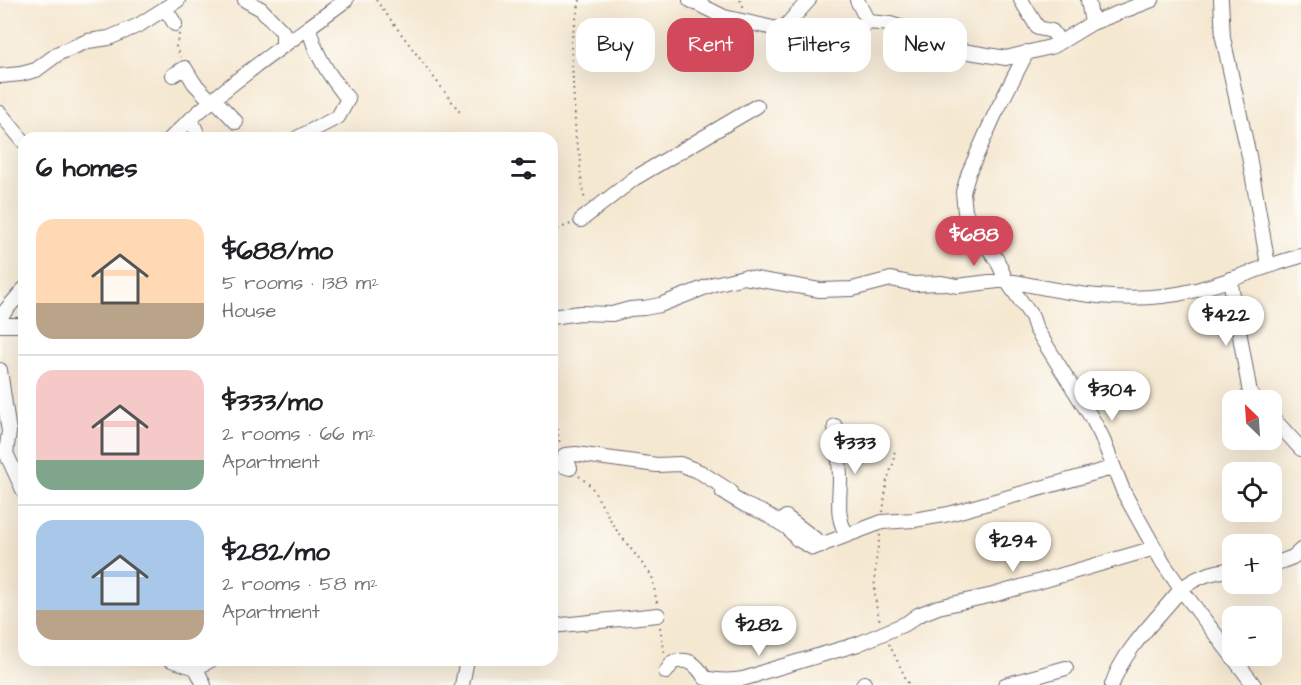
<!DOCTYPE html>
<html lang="en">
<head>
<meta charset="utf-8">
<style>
	:root { --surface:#fff; --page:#f6f6f6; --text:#202124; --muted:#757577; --line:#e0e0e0; --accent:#d1495b }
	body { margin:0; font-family:"Architects Daughter",sans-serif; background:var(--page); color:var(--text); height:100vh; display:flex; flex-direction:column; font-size:22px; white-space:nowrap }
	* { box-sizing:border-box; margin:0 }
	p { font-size:20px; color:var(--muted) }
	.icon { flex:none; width:33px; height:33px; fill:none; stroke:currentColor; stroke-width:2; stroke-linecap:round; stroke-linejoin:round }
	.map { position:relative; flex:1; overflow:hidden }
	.drawer { position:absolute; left:18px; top:132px; width:540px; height:534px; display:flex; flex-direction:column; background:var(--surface); border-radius:18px; box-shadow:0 6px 24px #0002 }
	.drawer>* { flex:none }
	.hud { position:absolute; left:576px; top:18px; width:570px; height:54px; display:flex; gap:12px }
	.needle { width:39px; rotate:335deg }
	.fabs { position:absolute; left:1222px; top:390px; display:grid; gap:12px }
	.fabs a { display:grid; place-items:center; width:60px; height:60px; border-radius:12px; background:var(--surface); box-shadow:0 6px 24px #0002; font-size:30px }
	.price { position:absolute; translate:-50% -51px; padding:0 14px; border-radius:21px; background:#fff; color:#222; font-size:20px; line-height:39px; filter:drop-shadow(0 2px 3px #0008) }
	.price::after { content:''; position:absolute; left:50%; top:36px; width:18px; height:14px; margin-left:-9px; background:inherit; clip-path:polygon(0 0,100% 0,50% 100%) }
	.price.current { background:var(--accent); color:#fff }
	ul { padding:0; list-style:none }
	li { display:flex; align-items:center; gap:18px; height:150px; padding:0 18px }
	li+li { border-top:2px solid var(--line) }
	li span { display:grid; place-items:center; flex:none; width:168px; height:120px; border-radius:18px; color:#555 }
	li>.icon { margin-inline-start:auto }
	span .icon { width:72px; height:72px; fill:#fffc; stroke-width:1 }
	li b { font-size:26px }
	h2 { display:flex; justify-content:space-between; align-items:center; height:72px; padding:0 18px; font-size:26px }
	.tag { padding:0 21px; border-radius:18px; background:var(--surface); box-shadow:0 6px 24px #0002; font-size:21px; line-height:54px }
	.tag.current { background:var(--accent); color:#fff }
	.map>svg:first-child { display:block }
</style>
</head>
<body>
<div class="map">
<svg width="1301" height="685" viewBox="0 0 1301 685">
	<rect width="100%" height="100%" fill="#fdfcf7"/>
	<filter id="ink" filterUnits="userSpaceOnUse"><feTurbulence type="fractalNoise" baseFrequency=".0167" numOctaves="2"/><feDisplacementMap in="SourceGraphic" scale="12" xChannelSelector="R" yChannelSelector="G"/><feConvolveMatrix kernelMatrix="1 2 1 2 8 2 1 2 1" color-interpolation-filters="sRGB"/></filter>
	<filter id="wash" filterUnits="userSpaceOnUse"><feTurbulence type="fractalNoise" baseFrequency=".008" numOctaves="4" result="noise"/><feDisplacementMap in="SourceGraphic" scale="24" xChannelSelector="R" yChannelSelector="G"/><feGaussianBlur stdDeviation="1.35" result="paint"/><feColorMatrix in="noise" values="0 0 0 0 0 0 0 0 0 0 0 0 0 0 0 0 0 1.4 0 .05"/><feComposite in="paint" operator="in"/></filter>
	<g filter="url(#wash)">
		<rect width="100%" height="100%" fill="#f5e8d1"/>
	</g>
	<g filter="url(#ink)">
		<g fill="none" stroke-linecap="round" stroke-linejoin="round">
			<g stroke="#6c6770" stroke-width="16">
				<path id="minor" d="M245,0l16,9 22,23v14
					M690,0l34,17 58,13 35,-2 23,3 22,-5 6,-4 22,2 24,7 22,11 27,9 43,7 48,-12 38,-23 60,-23
					M857,0l11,22
					M1021,0l17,28 14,3 8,11
					M1088,0l4,23
					M1221,0l2,38 26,118 19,109
					M165,8l10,16
					M782,30l27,-30
					M1027,52l-32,62 -26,58 -6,20 2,20 13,22 19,26 9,20c60,13 124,26 186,11 37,-9 72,-25 109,-35
					M173,75l12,-7 9,15 17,18
					M0,76l21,-2 15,-4 23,-17 29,-12 21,-3 30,-13 39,-25
					M214,99l22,23
					M0,113l24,29
					M191,119l8,19
					M171,138c53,-53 116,-94 175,-138
					M297,138l41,-21 10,-18c-17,-21 -34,-45 -39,-72
					M581,220l54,-42 122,-72
					M1230,279l20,114 6,7
					M0,317l24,-28
					M552,317l28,-4 32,1 18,-5 14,-1 16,-3 54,-21 30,-7 76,13 32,-1 39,-10 23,5 28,-1 15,3 49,-6 26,37 4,12 57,91 8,15 23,58 39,70 18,26 73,96
					M0,325h24
					M0,370l9,62 -3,21 18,39
					M1272,417l29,32
					M835,426c2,18 5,36 5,53 0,18 -5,41 8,56
					M552,462l18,6
					M570,468l-5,-13 11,-1 81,11 23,-1 20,8 30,19
					M724,488l-1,4 22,13 19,8 24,15 9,11 16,9 69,-26 32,-2 35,-6 163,-46
					M786,517l37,28
					M1272,565l21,-8 8,-7
					M552,626l106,-11
					M171,660l25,8 8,17
					M196,668l15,-8
					M666,672l7,-10c17,-4 23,2 32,16 21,5 39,3 58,-6l95,-28 49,-21 11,-8 20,-8 55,-12 162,-47
					M462,685l5,-25
					M863,685l1,-2
					M1005,685l61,-17
					M1112,685c11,-35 46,-67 69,-96 16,-13 32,-17 52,-20"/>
			</g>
			<path stroke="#6c6770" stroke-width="2" stroke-dasharray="1.5 4.5" stroke-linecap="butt" d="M376,0l86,115
				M580,0l-9,42 5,100 5,17 -1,10 5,33
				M740,0l4,8
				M179,34l-3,13 5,10
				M552,231l19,-7
				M552,405l8,39
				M579,476l12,10 26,45 35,45 5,28
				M883,512l4,-32 6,-16 2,-14
				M880,535c-5,29 -9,58 0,86
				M660,627l5,27
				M889,644l20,41"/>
			<use href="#minor" stroke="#fff" stroke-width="14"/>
		</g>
	</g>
</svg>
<div class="fabs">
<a><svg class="needle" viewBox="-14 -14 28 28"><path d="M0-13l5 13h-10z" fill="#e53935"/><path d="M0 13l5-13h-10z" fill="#757577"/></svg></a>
<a><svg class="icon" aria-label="locate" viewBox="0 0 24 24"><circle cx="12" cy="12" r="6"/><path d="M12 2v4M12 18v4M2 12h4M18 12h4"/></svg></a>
<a>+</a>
<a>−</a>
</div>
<b class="price current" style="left:974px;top:267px">$688</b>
<b class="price" style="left:1226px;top:347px">$422</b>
<b class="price" style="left:1112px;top:422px">$304</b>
<b class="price" style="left:855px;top:475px">$333</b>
<b class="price" style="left:1013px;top:573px">$294</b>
<b class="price" style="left:759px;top:657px">$282</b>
<div class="hud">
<a class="tag">Buy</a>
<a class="tag current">Rent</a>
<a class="tag">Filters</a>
<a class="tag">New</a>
</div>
<section class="drawer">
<h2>6 homes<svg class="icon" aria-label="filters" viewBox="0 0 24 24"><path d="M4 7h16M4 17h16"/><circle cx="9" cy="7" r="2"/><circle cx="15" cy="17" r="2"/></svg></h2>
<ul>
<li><span style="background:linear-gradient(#ffd9b3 70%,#b9a48a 0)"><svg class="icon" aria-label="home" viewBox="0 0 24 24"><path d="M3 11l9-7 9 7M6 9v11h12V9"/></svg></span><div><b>$688/mo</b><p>5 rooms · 138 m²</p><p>House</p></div></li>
<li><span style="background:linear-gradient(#f6c9c9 75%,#7fa58c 0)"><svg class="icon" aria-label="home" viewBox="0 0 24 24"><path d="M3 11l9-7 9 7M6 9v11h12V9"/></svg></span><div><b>$333/mo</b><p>2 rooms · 66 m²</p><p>Apartment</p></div></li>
<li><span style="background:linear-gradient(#a9c7e8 75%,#b9a48a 0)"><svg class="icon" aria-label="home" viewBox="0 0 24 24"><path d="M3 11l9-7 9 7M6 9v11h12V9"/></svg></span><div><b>$282/mo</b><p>2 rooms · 58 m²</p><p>Apartment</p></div></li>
</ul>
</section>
</div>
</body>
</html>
